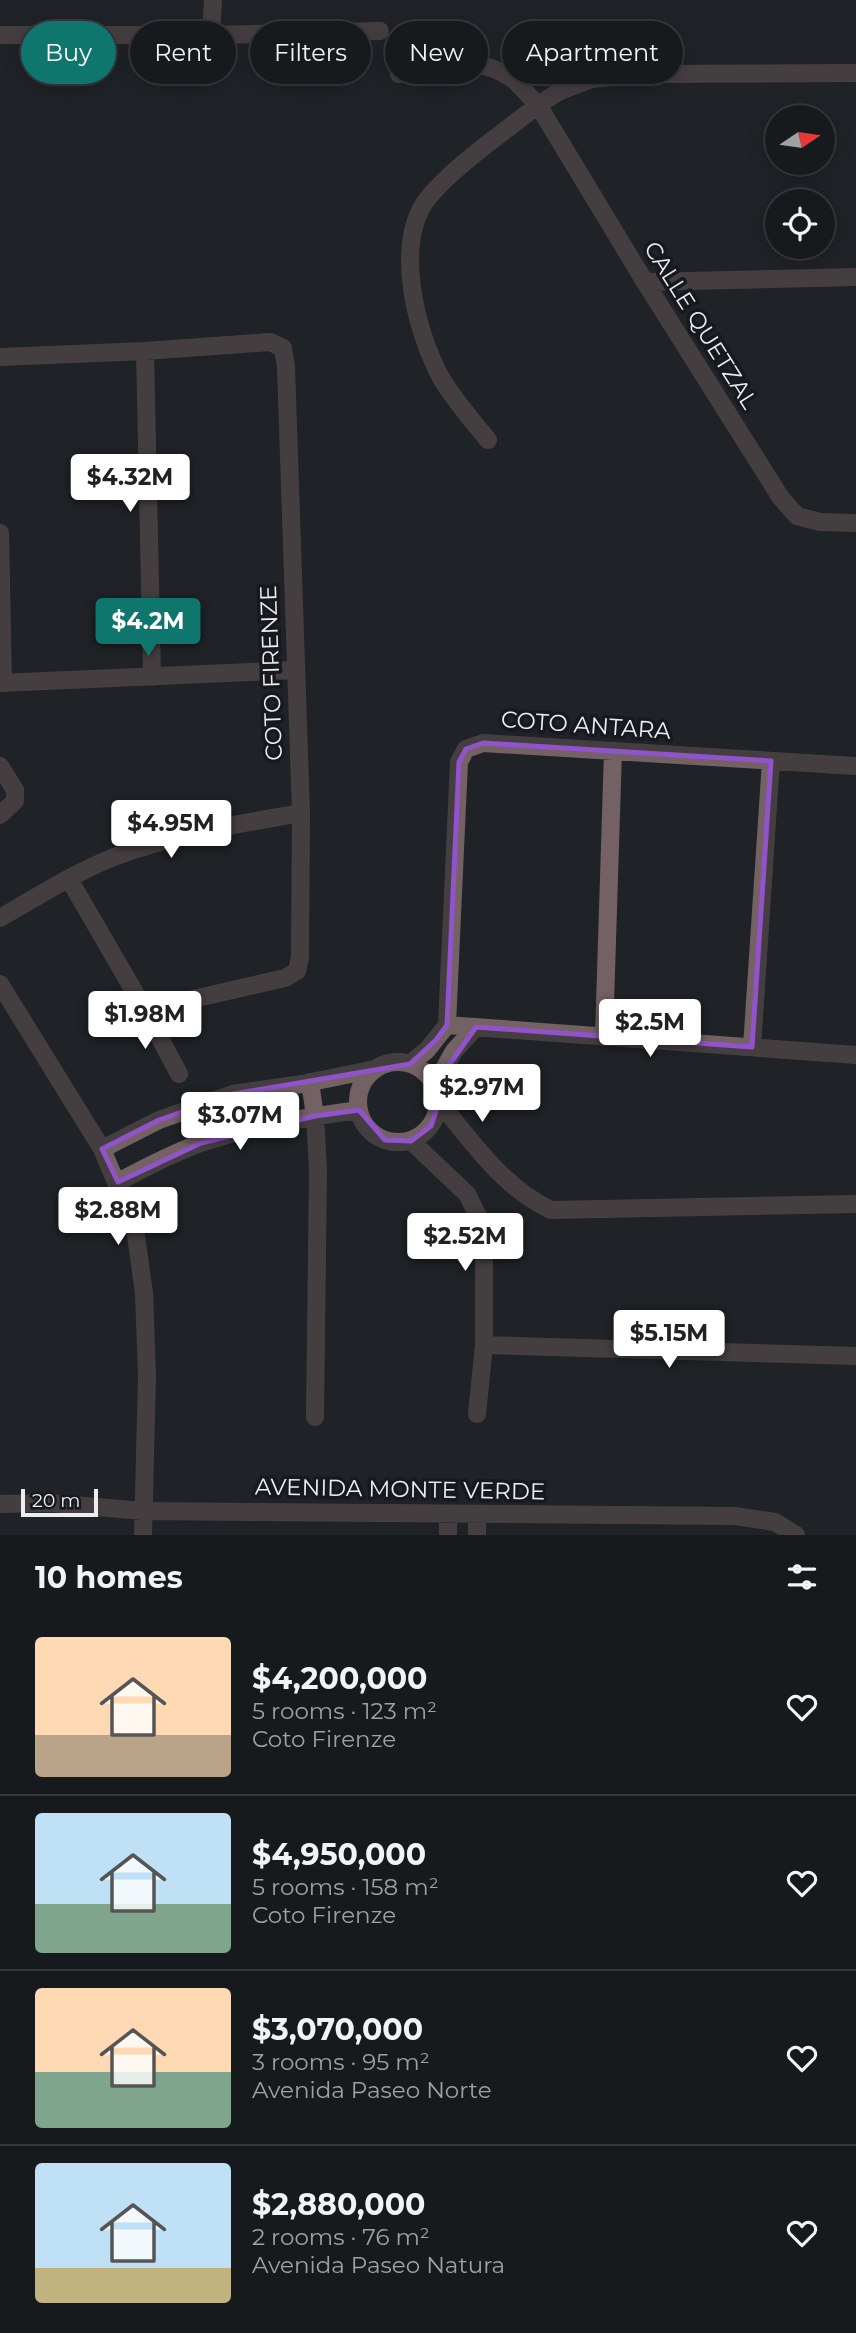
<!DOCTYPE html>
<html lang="en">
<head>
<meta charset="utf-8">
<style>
	:root { --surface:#171a1c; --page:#242729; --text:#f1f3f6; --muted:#9ea1a3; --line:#36383b; --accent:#0f766e }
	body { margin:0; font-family:Montserrat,sans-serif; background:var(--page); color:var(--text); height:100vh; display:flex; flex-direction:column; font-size:26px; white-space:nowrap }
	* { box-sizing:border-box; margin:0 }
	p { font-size:23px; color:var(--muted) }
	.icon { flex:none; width:38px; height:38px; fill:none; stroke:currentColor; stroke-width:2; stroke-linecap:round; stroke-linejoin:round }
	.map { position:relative; height:1535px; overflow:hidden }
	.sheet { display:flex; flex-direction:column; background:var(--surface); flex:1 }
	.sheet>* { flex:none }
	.top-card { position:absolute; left:21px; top:21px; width:816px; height:63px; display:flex; gap:14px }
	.needle { width:46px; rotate:77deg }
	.fabs { position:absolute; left:765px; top:105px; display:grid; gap:14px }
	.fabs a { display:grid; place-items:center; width:70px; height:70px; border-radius:50%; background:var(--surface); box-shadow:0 4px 18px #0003,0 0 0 2px var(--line); font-size:35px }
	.scale { position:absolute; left:21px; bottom:18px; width:77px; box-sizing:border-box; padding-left:7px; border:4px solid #ebedf0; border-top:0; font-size:19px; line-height:24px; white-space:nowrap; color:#ebedf0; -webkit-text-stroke:5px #16191d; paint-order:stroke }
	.price { position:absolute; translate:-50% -60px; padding:0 16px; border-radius:7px; background:#fff; color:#222; font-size:23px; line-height:46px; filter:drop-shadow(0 2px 4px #0008) }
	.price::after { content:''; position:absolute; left:50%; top:42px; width:21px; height:16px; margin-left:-10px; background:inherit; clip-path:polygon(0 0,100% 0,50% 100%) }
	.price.selected { background:var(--accent); color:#fff }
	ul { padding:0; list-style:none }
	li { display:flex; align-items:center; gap:21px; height:175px; padding:0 35px }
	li+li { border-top:2px solid var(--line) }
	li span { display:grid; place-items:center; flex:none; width:196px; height:140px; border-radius:7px; color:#555 }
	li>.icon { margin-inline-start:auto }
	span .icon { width:84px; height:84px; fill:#fffc; stroke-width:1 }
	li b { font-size:30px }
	h2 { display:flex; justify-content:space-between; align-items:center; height:84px; padding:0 35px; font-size:30px }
	.chip { padding:0 24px; border-radius:32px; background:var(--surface); box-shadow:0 4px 18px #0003,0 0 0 2px var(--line); font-size:24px; line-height:63px }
	.chip.selected { background:var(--accent); color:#fff }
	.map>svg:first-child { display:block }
</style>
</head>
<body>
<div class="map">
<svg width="856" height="1535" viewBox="0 0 856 1535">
	<rect width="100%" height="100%" fill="#1f2226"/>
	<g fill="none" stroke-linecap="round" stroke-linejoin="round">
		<path stroke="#736163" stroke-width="18" d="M0,35h211l169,-4
			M211,35l2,-35
			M399,74c38,-11 76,-20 112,4 10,7 18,19 27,27l22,-14 31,-12 49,-5 216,-1
			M645,282l211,-5
			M145,351l7,326
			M0,357l145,-6 125,-9 13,6 3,19 15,446 -1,144 -3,14 -12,7 -140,32 -76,-131
			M488,440c-17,-21 -35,-41 -48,-64 -24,-45 -47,-133 -12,-178 27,-33 75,-65 110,-93l107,177 136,216 16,18 23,6 36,1
			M0,533l3,150
			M0,683l295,-13
			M0,766l15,24v11l-15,14
			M0,918c37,-21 74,-45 114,-61 60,-23 124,-33 187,-44
			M0,984l102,165 33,79 9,65 3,83 -4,159
			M145,1010l34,64
			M447,1025l12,-263 7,-13 17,-6 373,23
			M447,1025l409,30
			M604,1036l9,-285
			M752,1047l19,-286
			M358 1102a40 40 0 1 1 80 0a40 40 0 1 1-80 0Z
			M410,1064l17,-14 20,-25
			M310,1082l5,34 3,54 -3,247
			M435,1085l19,-34 22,-24
			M439,1102c33,39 64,86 112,108l305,-6
			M411,1141l56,53 10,20 7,24v107l-7,69
			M102,1149l57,-29 74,-26 69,-10 73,-15
			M118,1182c27,-14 54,-29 83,-39 50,-17 105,-26 158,-33
			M484,1345l372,11
			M0,1504l50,-1 93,8 592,5 40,6 21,13
			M448,1514v21
			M477,1535v-21"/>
	</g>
	<path d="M0 0H856V1535H0ZM483,743l288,18 -19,286 -276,-20 -41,58 4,17 -8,24 -20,15 -26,-1 -26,-30 -44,6 -114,27 -83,39 -16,-33 57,-29 74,-26 177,-30 26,-24 11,-15 12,-263 7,-13z" fill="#1f2226" fill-opacity=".55" fill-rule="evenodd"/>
	<path fill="none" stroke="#9153c9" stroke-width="5" stroke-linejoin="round" d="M483,743l288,18 -19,286 -276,-20 -41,58 4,17 -8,24 -20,15 -26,-1 -26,-30 -44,6 -114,27 -83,39 -16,-33 57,-29 74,-26 177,-30 26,-24 11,-15 12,-263 7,-13z"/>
	<g text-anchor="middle" stroke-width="7" stroke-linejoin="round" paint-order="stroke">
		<g font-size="23" fill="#ebedf0" stroke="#16191d">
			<text transform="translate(701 325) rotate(58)" y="8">CALLE QUETZAL</text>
			<text transform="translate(271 673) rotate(-92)" y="8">COTO FIRENZE</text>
			<text transform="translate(586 725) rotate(4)" y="8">COTO ANTARA</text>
			<text transform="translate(400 1489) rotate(1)" y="8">AVENIDA MONTE VERDE</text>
		</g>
	</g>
</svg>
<div class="fabs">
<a><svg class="needle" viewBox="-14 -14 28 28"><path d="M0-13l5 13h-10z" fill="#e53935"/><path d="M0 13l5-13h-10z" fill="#9ea1a3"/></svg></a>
<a><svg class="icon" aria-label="locate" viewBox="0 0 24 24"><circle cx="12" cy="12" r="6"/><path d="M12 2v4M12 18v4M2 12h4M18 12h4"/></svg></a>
</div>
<div class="scale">20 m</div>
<b class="price" style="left:130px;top:514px">$4.32M</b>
<b class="price selected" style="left:148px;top:658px">$4.2M</b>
<b class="price" style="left:171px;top:860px">$4.95M</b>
<b class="price" style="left:145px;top:1051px">$1.98M</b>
<b class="price" style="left:650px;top:1059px">$2.5M</b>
<b class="price" style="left:482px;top:1124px">$2.97M</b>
<b class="price" style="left:240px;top:1152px">$3.07M</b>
<b class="price" style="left:118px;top:1247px">$2.88M</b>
<b class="price" style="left:465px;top:1273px">$2.52M</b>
<b class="price" style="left:669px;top:1370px">$5.15M</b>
<div class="top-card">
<a class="chip selected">Buy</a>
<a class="chip">Rent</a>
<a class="chip">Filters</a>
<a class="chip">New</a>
<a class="chip">Apartment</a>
</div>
</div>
<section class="sheet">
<h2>10 homes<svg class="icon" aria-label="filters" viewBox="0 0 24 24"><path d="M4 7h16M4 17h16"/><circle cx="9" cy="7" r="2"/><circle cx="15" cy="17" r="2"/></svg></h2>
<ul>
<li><span style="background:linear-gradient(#ffd9b3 70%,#b9a48a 0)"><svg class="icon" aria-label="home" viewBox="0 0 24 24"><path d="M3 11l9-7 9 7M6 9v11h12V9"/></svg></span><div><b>$4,200,000</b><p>5 rooms · 123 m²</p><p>Coto Firenze</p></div><svg class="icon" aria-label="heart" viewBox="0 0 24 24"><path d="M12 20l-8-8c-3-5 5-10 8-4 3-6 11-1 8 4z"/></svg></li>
<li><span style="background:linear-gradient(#bfe0f5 65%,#7fa58c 0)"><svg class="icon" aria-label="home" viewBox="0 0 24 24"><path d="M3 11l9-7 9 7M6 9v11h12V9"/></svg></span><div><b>$4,950,000</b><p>5 rooms · 158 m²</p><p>Coto Firenze</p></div><svg class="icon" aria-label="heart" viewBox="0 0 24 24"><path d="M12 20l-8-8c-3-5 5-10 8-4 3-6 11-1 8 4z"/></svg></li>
<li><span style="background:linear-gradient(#ffd9b3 60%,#7fa58c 0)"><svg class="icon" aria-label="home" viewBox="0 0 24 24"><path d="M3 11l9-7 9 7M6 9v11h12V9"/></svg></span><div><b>$3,070,000</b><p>3 rooms · 95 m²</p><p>Avenida Paseo Norte</p></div><svg class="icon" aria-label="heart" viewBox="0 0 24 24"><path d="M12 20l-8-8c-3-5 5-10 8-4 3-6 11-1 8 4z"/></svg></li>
<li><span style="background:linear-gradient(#bfe0f5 75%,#c2b280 0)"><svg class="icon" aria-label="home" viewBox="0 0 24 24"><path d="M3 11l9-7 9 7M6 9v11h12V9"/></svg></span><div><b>$2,880,000</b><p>2 rooms · 76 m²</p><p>Avenida Paseo Natura</p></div><svg class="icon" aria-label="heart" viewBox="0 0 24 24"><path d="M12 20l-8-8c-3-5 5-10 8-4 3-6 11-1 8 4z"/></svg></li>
</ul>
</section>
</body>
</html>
